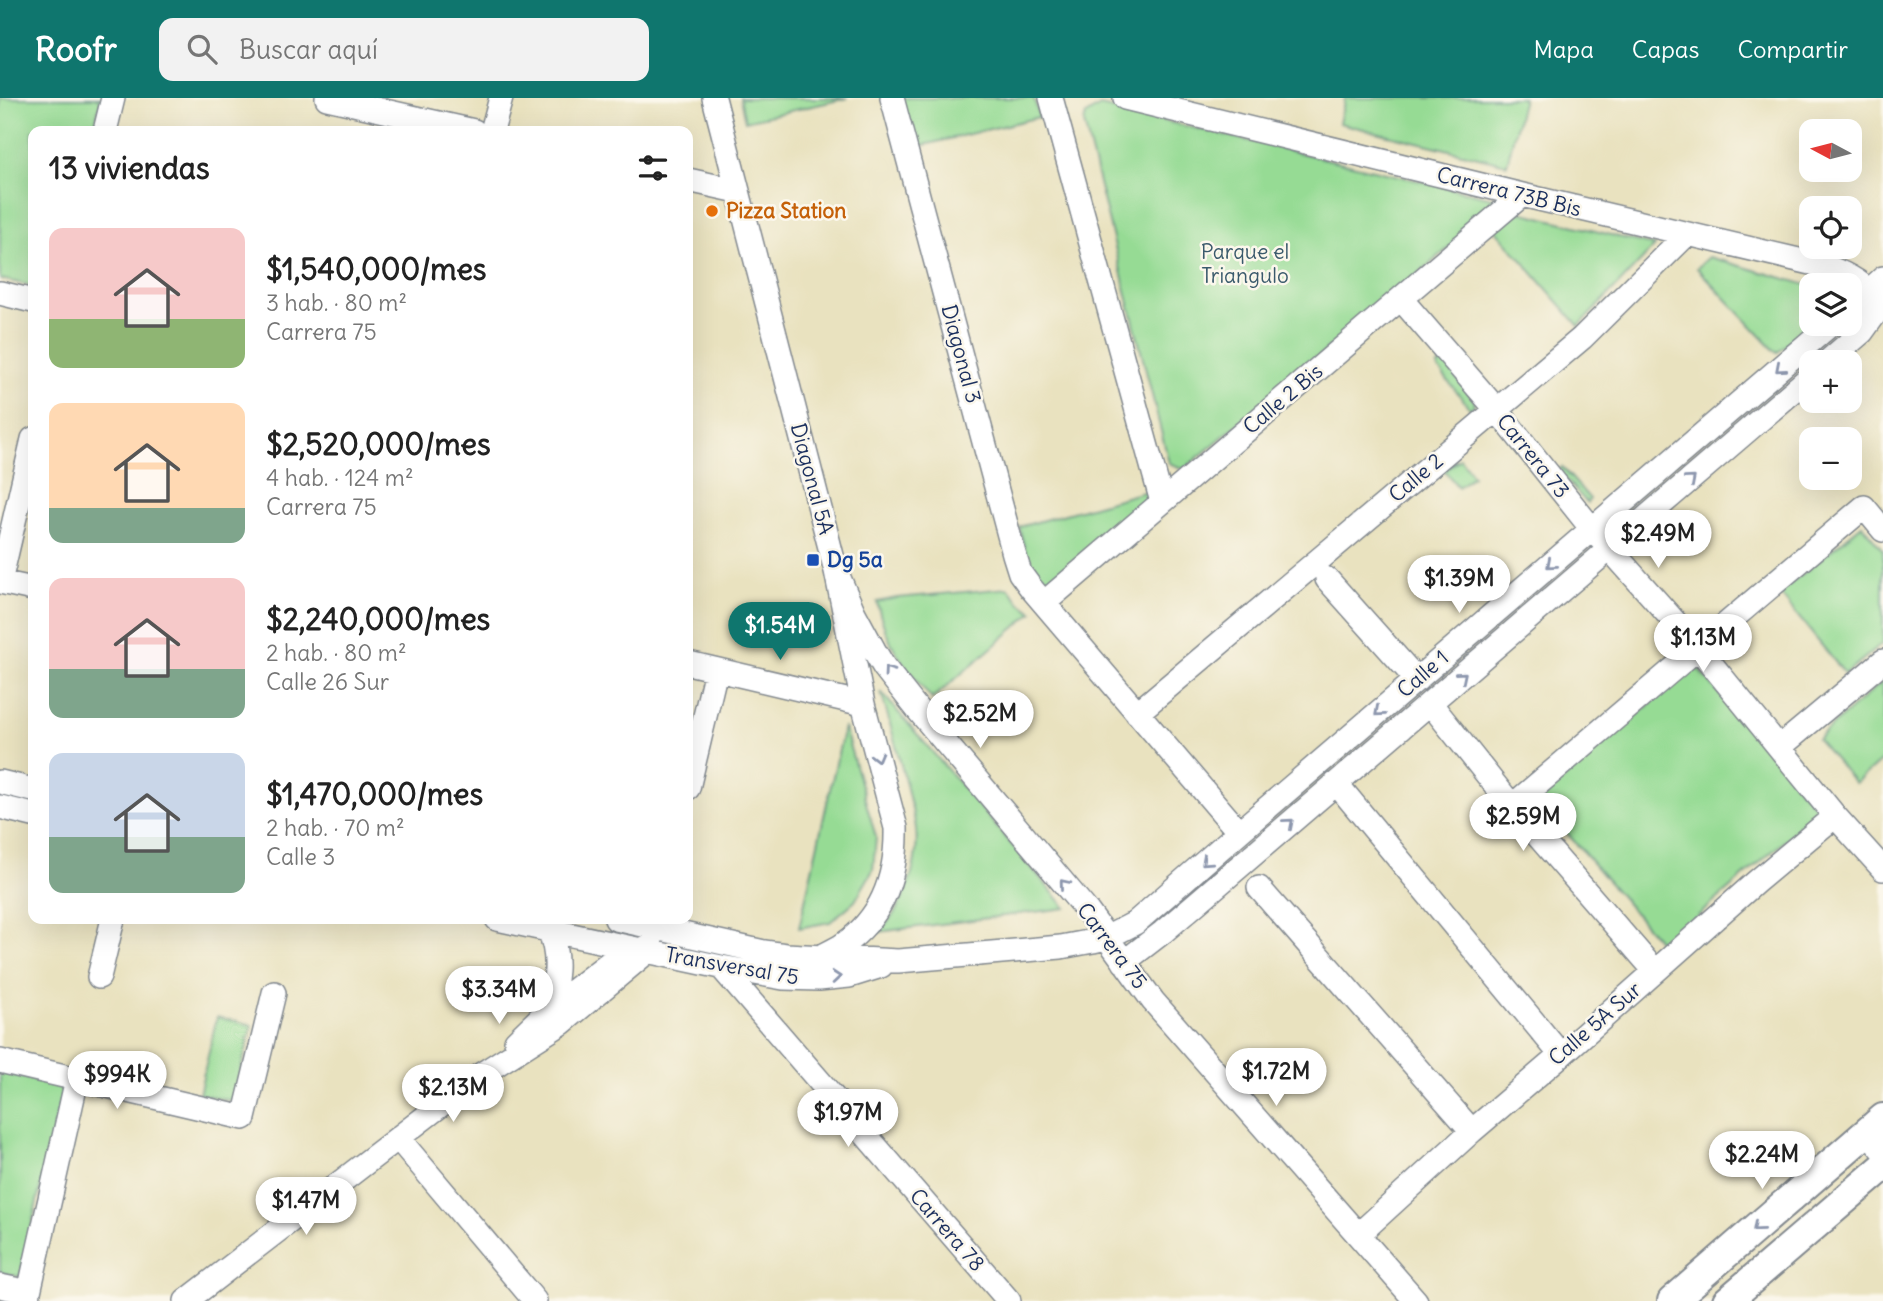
<!DOCTYPE html>
<html lang="es">
<head>
<meta charset="utf-8">
<style>
	:root { --surface:#fff; --page:#f2f2f2; --text:#222; --muted:#767676; --accent:#0f766e }
	body { margin:0; font-family:Delius,sans-serif; background:var(--page); color:var(--text); height:100vh; display:flex; flex-direction:column; font-size:26px; white-space:nowrap }
	* { box-sizing:border-box; margin:0 }
	p { font-size:23px; color:var(--muted) }
	.icon { flex:none; width:38px; height:38px; fill:none; stroke:currentColor; stroke-width:2; stroke-linecap:round; stroke-linejoin:round }
	.map { position:relative; flex:1; overflow:hidden }
	.side { position:absolute; left:28px; top:28px; width:665px; height:798px; display:flex; flex-direction:column; background:var(--surface); border-radius:14px; box-shadow:0 7px 28px #0002 }
	.side>* { flex:none }
	.needle { width:46px; rotate:277deg }
	.tools { position:absolute; left:1799px; top:21px; display:grid; gap:14px }
	.tools a { display:grid; place-items:center; width:63px; height:63px; border-radius:14px; background:var(--surface); box-shadow:0 7px 28px #0002; font-size:35px }
	.price { position:absolute; translate:-50% -60px; padding:0 16px; border-radius:24px; background:#fff; color:#222; font-size:23px; line-height:46px; filter:drop-shadow(0 2px 4px #0008) }
	.price::after { content:''; position:absolute; left:50%; top:42px; width:21px; height:16px; margin-left:-10px; background:inherit; clip-path:polygon(0 0,100% 0,50% 100%) }
	.price.selected { background:var(--accent); color:#fff }
	ul { padding:0; list-style:none }
	li { display:flex; align-items:center; gap:21px; height:175px; padding:0 21px }
	li span { display:grid; place-items:center; flex:none; width:196px; height:140px; border-radius:14px; color:#555 }
	li>.icon { margin-inline-start:auto }
	span .icon { width:84px; height:84px; fill:#fffc; stroke-width:1 }
	li b { font-size:30px }
	h2 { display:flex; justify-content:space-between; align-items:center; height:84px; padding:0 21px; font-size:30px }
	header { display:flex; align-items:center; gap:42px; box-sizing:border-box; height:98px; padding:0 35px; background:var(--accent); color:#fff }
	header strong { font-size:33px }
	nav { display:flex; gap:38px; margin-inline-start:auto; font-size:24px }
	.search { width:490px; height:63px; background:var(--page); display:flex; align-items:center; gap:18px; box-sizing:border-box; padding:0 24px; border-radius:14px; color:var(--muted); font-size:26px }
	.map>svg:first-child { display:block }
</style>
</head>
<body>
<header>
<strong>Roofr</strong>
<div class="search"><svg class="icon" aria-label="search" viewBox="0 0 24 24"><circle cx="10" cy="10" r="6"/><path d="M15 15l6 6"/></svg>Buscar aquí</div>
<nav><a>Mapa</a><a>Capas</a><a>Compartir</a></nav>
</header>
<div class="map">
<svg width="1883" height="1203" viewBox="0 0 1883 1203">
	<rect width="100%" height="100%" fill="#fbf7ec"/>
	<filter id="ink" filterUnits="userSpaceOnUse"><feTurbulence type="fractalNoise" baseFrequency=".0143" numOctaves="2"/><feDisplacementMap in="SourceGraphic" scale="14" xChannelSelector="R" yChannelSelector="G"/><feConvolveMatrix kernelMatrix="1 2 1 2 8 2 1 2 1" color-interpolation-filters="sRGB"/></filter>
	<filter id="wash" filterUnits="userSpaceOnUse"><feTurbulence type="fractalNoise" baseFrequency=".00686" numOctaves="4" result="noise"/><feDisplacementMap in="SourceGraphic" scale="28" xChannelSelector="R" yChannelSelector="G"/><feGaussianBlur stdDeviation="1.57" result="paint"/><feColorMatrix in="noise" values="0 0 0 0 0 0 0 0 0 0 0 0 0 0 0 0 0 1.4 0 .05"/><feComposite in="paint" operator="in"/></filter>
	<g filter="url(#wash)">
		<rect width="100%" height="100%" fill="#e9e2bf"/>
		<path fill="#96db94" stroke="#588579" stroke-width="2" d="M0,0h101l-7,33h-61v155l-33,-7z
			M740,0h108l-103,23z
			M899,0h135l5,19 -127,31z
			M1345,0h178l-16,66 -168,-41z
			M1100,8l393,92 5,9 -314,262 -15,-6 -85,-340 2,-8z
			M1520,114l135,34 -76,80 -85,-98z
			M1709,159l102,29v37l-34,30 -80,-85z
			M1444,263l31,41 -4,8 -34,-43z
			M1460,360l13,18 -15,11 -14,-17 -9,8 -5,-6 26,-13 -10,11z
			M1562,369l28,32 -3,4 -29,-32z
			M1147,393l4,14 -100,87 -20,-21 -12,-44z
			M1862,427l21,25v93l-38,31 -66,-81z
			M1009,490l11,15 13,9 -101,87c-28,-33 -46,-54 -55,-97l20,-4z
			M1695,567l124,146 -156,135 -124,-146z
			M1883,583v78l-28,24 -38,-44z
			M881,594l185,216 -188,24c26,-23 42,-69 38,-103 -1,-11 -5,-22 -7,-32 -8,-35 -18,-70 -28,-105z
			M844,629l32,110 -3,33 -18,31 -25,21 -31,6z
			M217,919l35,8 -19,76 -34,-7z
			M0,974l63,15 -43,190 -20,-5z"/>
	</g>
	<g filter="url(#ink)">
		<g fill="none" stroke-linecap="round" stroke-linejoin="round">
			<g stroke="#82888e" stroke-width="26">
				<path id="minor" d="M327,0l147,33
					M714,0l122,473 27,133 33,124c1,46 -12,88 -52,116 -7,5 -16,9 -24,13
					M892,0l122,456 6,19 11,15 208,244
					M1051,0l111,404
					M1125,0l397,97 302,71c27,9 41,19 59,39
					M105,33l8,-33
					M492,33l9,-33
					M688,82l50,11
					M0,195l33,8
					M1401,201l96,111 95,119 107,120 136,167 48,53
					M1850,210l33,-30
					M1827,264l35,-30 21,-29
					M33,341l-33,143 33,7
					M836,473l18,42 20,37 10,17 34,43 170,202 65,89 263,300
					M1327,481l90,101
					M1044,505l478,-408
					M688,565l175,41
					M1430,605l82,103 143,165
					M1137,615l445,-375 104,-103
					M1780,649l103,-86
					M0,684l33,8
					M1336,685l225,272
					M688,690l28,-118
					M1512,708l352,-299 19,23
					M0,709l33,8
					M1259,790l213,243
					M497,821l224,48 62,11 36,1 30,-3 32,-10
					M616,821l148,33 22,3 112,6 163,-14 32,-6 13,-3 29,-15 104,-91 592,-508
					M1124,864l39,-30 648,-556
					M721,869l288,334
					M99,879l14,-58
					M548,912c8,-28 13,-52 1,-80
					M516,943l32,-31 79,-61
					M0,963l244,57 30,-125
					M1867,1033l16,19
					M398,1040l137,163
					M1358,1137l114,-104 89,-76 195,-173 79,-66
					M0,1188l29,6 48,-213
					M186,1203l294,-226 82,-52 86,-72 8,-32"/>
			</g>
			<g stroke="#82888e" stroke-width="32">
				<path id="major" d="M1672,1203l211,-183
					M1727,1203l156,-134"/>
			</g>
			<use href="#minor" stroke="#fff" stroke-width="23"/>
			<use href="#major" stroke="#fff" stroke-width="28"/>
		</g>
		<defs><path id="oneway-chevron" d="M-2-3.5L2.5 0L-2 3.5" fill="none" stroke-width="1.6" stroke-linecap="round" stroke-linejoin="round" transform="scale(1.75)"/></defs>
		<g stroke="#8d97ae">
			<use href="#oneway-chevron" transform="translate(1780 270) rotate(139)"/>
			<use href="#oneway-chevron" transform="translate(1691 382) rotate(-41)"/>
			<use href="#oneway-chevron" transform="translate(1551 466) rotate(139)"/>
			<use href="#oneway-chevron" transform="translate(888 573) rotate(-125)"/>
			<use href="#oneway-chevron" transform="translate(1462 578) rotate(-40)"/>
			<use href="#oneway-chevron" transform="translate(1379 614) rotate(139)"/>
			<use href="#oneway-chevron" transform="translate(877 659) rotate(75)"/>
			<use href="#oneway-chevron" transform="translate(1289 725) rotate(-41)"/>
			<use href="#oneway-chevron" transform="translate(1206 763) rotate(138)"/>
			<use href="#oneway-chevron" transform="translate(1064 786) rotate(-130)"/>
			<use href="#oneway-chevron" transform="translate(836 879) rotate(-5)"/>
			<use href="#oneway-chevron" transform="translate(1757 1129) rotate(139)"/>
		</g>
	</g>
	<circle fill="#e8710a" stroke="#fbf7ec" stroke-width="2.5" cx="712" cy="113" r="7"/>
	<rect fill="#1a4fb4" stroke="#fbf7ec" stroke-width="2.5" x="806" y="455" width="14" height="14" rx="3.5"/>
	<g text-anchor="middle" stroke-width="5" stroke-linejoin="round" paint-order="stroke">
		<g font-size="21" fill="#1b2f5e" stroke="#fbf7ec">
			<text transform="translate(1509 94) rotate(14)" y="7">Carrera 73B Bis</text>
			<text transform="translate(961 256) rotate(75)" y="7">Diagonal 3</text>
			<text transform="translate(1283 301) rotate(-40)" y="7">Calle 2 Bis</text>
			<text transform="translate(1533 358) rotate(51)" y="7">Carrera 73</text>
			<text transform="translate(1416 380) rotate(-40)" y="7">Calle 2</text>
			<text transform="translate(812 381) rotate(75)" y="7">Diagonal 5A</text>
			<text transform="translate(1423 576) rotate(-41)" y="7">Calle 1</text>
			<text transform="translate(1112 848) rotate(53)" y="7">Carrera 75</text>
			<text transform="translate(732 868) rotate(10)" y="7">Transversal 75</text>
			<text transform="translate(1595 926) rotate(-41)" y="7">Calle 5A Sur</text>
			<text transform="translate(947 1132) rotate(49)" y="7">Carrera 78</text>
		</g>
		<g font-size="21" font-weight="bold" fill="#c56008" stroke="#fbf7ec" text-anchor="start">
			<text x="726" y="120">Pizza Station</text>
		</g>
		<g font-size="21" fill="#3a5a6c" stroke="#fbf7ec">
			<text x="1245" y="161">Parque el<tspan x="1245" dy="24">Triangulo</tspan></text>
		</g>
		<g font-size="21" font-weight="bold" fill="#164399" stroke="#fbf7ec" text-anchor="start">
			<text x="827" y="469">Dg 5a</text>
		</g>
	</g>
</svg>
<div class="tools">
<a><svg class="needle" viewBox="-14 -14 28 28"><path d="M0-13l5 13h-10z" fill="#e53935"/><path d="M0 13l5-13h-10z" fill="#767676"/></svg></a>
<a><svg class="icon" aria-label="locate" viewBox="0 0 24 24"><circle cx="12" cy="12" r="6"/><path d="M12 2v4M12 18v4M2 12h4M18 12h4"/></svg></a>
<a><svg class="icon" aria-label="layers" viewBox="0 0 24 24"><path d="M12 4l9 5-9 5-9-5zM3 14l9 5 9-5"/></svg></a>
<a>+</a>
<a>−</a>
</div>
<b class="price" style="left:1658px;top:472px">$2.49M</b>
<b class="price" style="left:1459px;top:517px">$1.39M</b>
<b class="price selected" style="left:780px;top:564px">$1.54M</b>
<b class="price" style="left:1703px;top:576px">$1.13M</b>
<b class="price" style="left:980px;top:652px">$2.52M</b>
<b class="price" style="left:1523px;top:755px">$2.59M</b>
<b class="price" style="left:499px;top:928px">$3.34M</b>
<b class="price" style="left:1276px;top:1010px">$1.72M</b>
<b class="price" style="left:117px;top:1013px">$994K</b>
<b class="price" style="left:453px;top:1026px">$2.13M</b>
<b class="price" style="left:848px;top:1051px">$1.97M</b>
<b class="price" style="left:1762px;top:1093px">$2.24M</b>
<b class="price" style="left:306px;top:1139px">$1.47M</b>
<section class="side">
<h2>13 viviendas<svg class="icon" aria-label="filters" viewBox="0 0 24 24"><path d="M4 7h16M4 17h16"/><circle cx="9" cy="7" r="2"/><circle cx="15" cy="17" r="2"/></svg></h2>
<ul>
<li><span style="background:linear-gradient(#f6c9c9 65%,#8fb573 0)"><svg class="icon" aria-label="home" viewBox="0 0 24 24"><path d="M3 11l9-7 9 7M6 9v11h12V9"/></svg></span><div><b>$1,540,000/mes</b><p>3 hab. · 80 m²</p><p>Carrera 75</p></div></li>
<li><span style="background:linear-gradient(#ffd9b3 75%,#7fa58c 0)"><svg class="icon" aria-label="home" viewBox="0 0 24 24"><path d="M3 11l9-7 9 7M6 9v11h12V9"/></svg></span><div><b>$2,520,000/mes</b><p>4 hab. · 124 m²</p><p>Carrera 75</p></div></li>
<li><span style="background:linear-gradient(#f6c9c9 65%,#7fa58c 0)"><svg class="icon" aria-label="home" viewBox="0 0 24 24"><path d="M3 11l9-7 9 7M6 9v11h12V9"/></svg></span><div><b>$2,240,000/mes</b><p>2 hab. · 80 m²</p><p>Calle 26 Sur</p></div></li>
<li><span style="background:linear-gradient(#c9d6e8 60%,#7fa58c 0)"><svg class="icon" aria-label="home" viewBox="0 0 24 24"><path d="M3 11l9-7 9 7M6 9v11h12V9"/></svg></span><div><b>$1,470,000/mes</b><p>2 hab. · 70 m²</p><p>Calle 3</p></div></li>
</ul>
</section>
</div>
</body>
</html>
